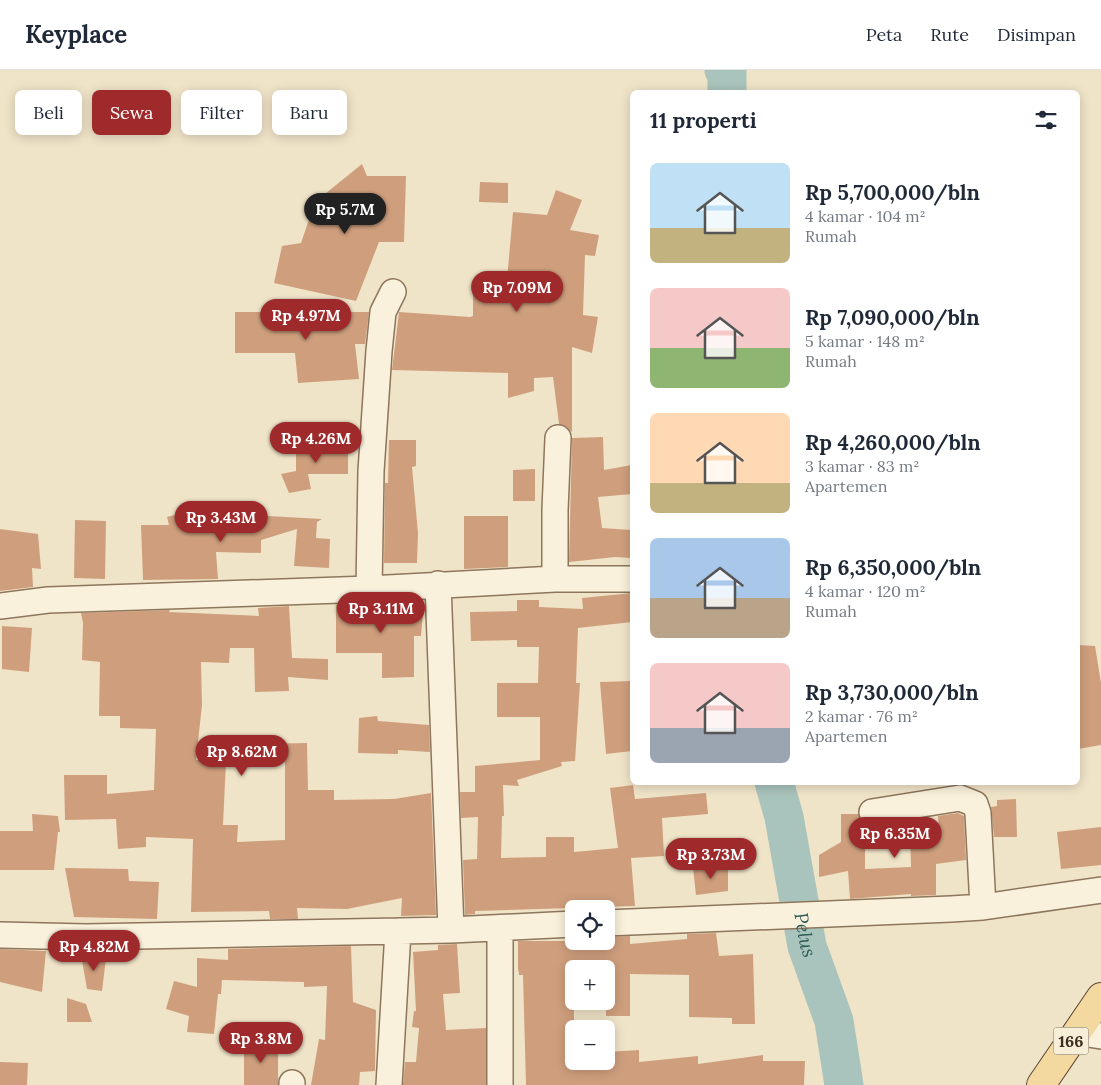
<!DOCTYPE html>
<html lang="id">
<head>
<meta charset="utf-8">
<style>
	:root { --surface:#fff; --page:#f2f2f3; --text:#1f2937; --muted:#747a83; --line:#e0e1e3; --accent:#9e2a2b }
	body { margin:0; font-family:Lora,serif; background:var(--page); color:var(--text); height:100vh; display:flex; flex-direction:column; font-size:19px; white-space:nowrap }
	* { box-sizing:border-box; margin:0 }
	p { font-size:16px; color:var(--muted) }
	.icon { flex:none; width:28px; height:28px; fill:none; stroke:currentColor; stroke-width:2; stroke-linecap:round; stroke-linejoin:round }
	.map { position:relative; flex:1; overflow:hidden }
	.drawer { position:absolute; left:630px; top:20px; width:450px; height:695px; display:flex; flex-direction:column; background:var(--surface); border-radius:8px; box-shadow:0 2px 12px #0003 }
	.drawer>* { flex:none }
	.top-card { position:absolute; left:15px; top:20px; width:475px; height:45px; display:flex; gap:10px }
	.fabs { position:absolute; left:565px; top:830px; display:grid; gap:10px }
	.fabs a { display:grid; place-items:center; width:50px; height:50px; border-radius:8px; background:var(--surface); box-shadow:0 2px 12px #0003; font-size:25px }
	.price { position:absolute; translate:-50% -42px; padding:0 11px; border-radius:18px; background:var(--accent); color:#fff; font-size:16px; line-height:32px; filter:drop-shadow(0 1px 2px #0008) }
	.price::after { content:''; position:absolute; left:50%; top:30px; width:15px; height:11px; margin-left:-8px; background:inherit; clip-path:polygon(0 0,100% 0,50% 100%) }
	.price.selected { background:#222; color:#fff }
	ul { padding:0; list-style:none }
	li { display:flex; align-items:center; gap:15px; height:125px; padding:0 20px }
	li span { display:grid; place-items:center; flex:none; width:140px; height:100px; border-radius:8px; color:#555 }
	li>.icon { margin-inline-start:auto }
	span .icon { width:60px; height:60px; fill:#fffc; stroke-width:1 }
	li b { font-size:21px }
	h2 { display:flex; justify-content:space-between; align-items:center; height:60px; padding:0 20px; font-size:21px }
	.chip { padding:0 18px; border-radius:8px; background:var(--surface); box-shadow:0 2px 12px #0003; font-size:18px; line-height:45px }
	.chip.selected { background:var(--accent); color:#fff }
	header { display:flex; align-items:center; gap:30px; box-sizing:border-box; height:70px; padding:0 25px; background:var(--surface); border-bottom:1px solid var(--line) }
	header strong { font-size:24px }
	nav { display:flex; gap:28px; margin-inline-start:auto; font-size:18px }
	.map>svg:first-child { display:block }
</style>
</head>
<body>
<header>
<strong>Keyplace</strong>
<nav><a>Peta</a><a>Rute</a><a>Disimpan</a></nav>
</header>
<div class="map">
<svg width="1101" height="1015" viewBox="0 0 1101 1015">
	<rect width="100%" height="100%" fill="#f0e4c8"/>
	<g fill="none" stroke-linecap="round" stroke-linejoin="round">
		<g stroke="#a9c4bc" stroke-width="39">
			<path d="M724,0l3,2v20"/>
			<path id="s1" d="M774,712l10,35 23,129 27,75 10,64"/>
		</g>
	</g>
	<path fill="#cf9f7d" d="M362,94l5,12h39l-2,66h-25l-23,59 -82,-18 8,-37 19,-3 14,-41z
		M480,112l28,1v20l-29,-1z
		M556,120l26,10 -12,30 29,5 -4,21 -10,-1 -2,60 15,2 -6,36 -20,-6v85l-13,-8 -6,-47 -19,1v13l-26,7v-25l-116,-3 7,-58 71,5 3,-1v-26l33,1 7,-79 34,3z
		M235,242h134l-4,32h-10l4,35 -61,4 -3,-30h-60z
		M603,367l1,33 28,-5v29l-34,3 4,31 29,2 -1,28 -15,-1 -46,5 3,-124z
		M389,370h27v26l-4,1 6,66 -1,30h-33l1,-80h3z
		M348,374v30h-40l3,15 -22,4 -8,-19 15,-3v-26z
		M535,399v32h-22v-31z
		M189,437h19l1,6h8l1,9 33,1v-8l71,4 -5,3 -1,16 14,1 -1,29 -35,-2 3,-37 -36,11v13l-45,-1 2,27 -75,1 -2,-55h28l-2,-8 23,-6z
		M464,446h44v51l-44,2z
		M75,450l31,1 -1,58 -31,-1z
		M0,459l38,5 3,35 -9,-1 1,19 -33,4z
		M632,523v29l-54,6 -2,55h4l-5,78 -14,1 1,4 -45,14 2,6 -16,-1 1,31h-2l-1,42 45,-1v-20h28v15l44,-4 -8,-60 23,-3 2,14 71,-6 2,21 -46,4 2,38 -33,2 4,48 -160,5v3l-10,1 -2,-55 14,-1 1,-42 -17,1 -1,-26h15v-26l65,-6v-43h-43v-34h41l1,-36h-22v-7l-46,1 -1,-29 47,-1v-11h22v7l44,2 -1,-11z
		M424,532l-3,34h-7v41l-32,1v-25h-46v-48z
		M289,536l3,52 36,1v21l-40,-3 1,14 -34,1 -1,-44h-24l-1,15 -28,-1 1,43 -6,55 30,1 -3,64h15l-1,17 48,-2v-78l-27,1 -1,-19 50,-1 1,47h26v10l60,-1 37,-6 5,122 -35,1 1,-18 -55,11 -50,-1 1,11h-28l-1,-8 -78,1 2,-73 -47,-2v10l-28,2 -2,-30 -51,1 -1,-45h43v19l47,-4 2,-61 -36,-1v-12h-21l1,-54 -18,-2 1,-37 -2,-10 89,-3 -1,2 90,4 -1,-8z
		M2,556l30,2 -3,44 -27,-3z
		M1078,575l17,1 6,37v62l-23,4z
		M632,611v70l-26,3 -6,-72z
		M377,646l1,5 51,4 1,27 -32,-2v4l-40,-1 1,-35z
		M1016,729l1,38h-23l-3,-30 6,-1v-6z
		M958,743l6,3 2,44 -30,4v31l-25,1v-2l-61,5 -2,-28 -29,6v-22l22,-13v-28h17l7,10v45l46,-2 -1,-36 29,1 -1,-16z
		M32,744l26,2 2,16h-2l-4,38h-54v-39h33z
		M1101,757v38l-40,4 -4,-37z
		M728,796v25l-32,4 -3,-27z
		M65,798l63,1 1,12 30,1 -2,37 -83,-2z
		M716,863l3,23 34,-2 2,70h-23v-6l-43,-1v-42l-59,-1v42h-24v-47h-32v92h32v-9l33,-2v12l59,-6v8l65,-9v6h42l-1,24h-278l-3,-110h-4l-1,-7v-27h50v3h32v-3h6v-4l24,-1v8l57,-5v-5z
		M457,874l3,49 -17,1 3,36 40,-2v57h-83l2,-23h11l3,-34 -7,-1 2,-16h2l-3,-59 25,-2v-5z
		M351,876l2,56 23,8 -1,61 -15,1 -1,13h-48l8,-46 6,1 2,-54 -23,1v-5l-82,-2 -1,14h-3l-4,40 -27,-2 2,-16 -23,-7 8,-28 23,6v-29l31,2v-11z
		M0,879l46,2 -4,41 -42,-10z
		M81,885l25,3 -4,33 -15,-2z
		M67,928l19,6 6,18h-25z
		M278,973v42h-34v-41z
		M0,992l28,1 -1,22h-27z"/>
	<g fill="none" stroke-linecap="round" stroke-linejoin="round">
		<g stroke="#8d765c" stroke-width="28">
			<path id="street" d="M555,509v-69l3,-72
				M438,514l13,346
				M369,519l2,-118 8,-120 4,-39 10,-20
				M0,536l48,-6 321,-11 186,-10h77
				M872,742l88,-14 15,6 3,9 5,94
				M606,853l345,-14 32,-2 118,-17
				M500,858v157
				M0,865l86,2 365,-7 123,-6
				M1076,962l25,4
				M292,1015v-2
				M389,1015l9,-154"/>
		</g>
		<g stroke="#5b4430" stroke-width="30">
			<path id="primary" d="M1041,1015l60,-88"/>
		</g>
		<use href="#street" stroke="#faf1dc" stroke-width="25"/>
		<use href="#primary" stroke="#f3d9a0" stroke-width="28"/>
	</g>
	<g text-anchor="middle" stroke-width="4" stroke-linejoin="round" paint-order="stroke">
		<rect fill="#f7eed8" stroke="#756857" stroke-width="1" x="1053.5" y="957.5" width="35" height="27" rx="4"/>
		<g font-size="16" font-weight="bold" fill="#3d2e20">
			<text x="1071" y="977">166</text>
		</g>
		<g font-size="19" font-style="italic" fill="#2f5d5a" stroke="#f7eed8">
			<text dy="7" stroke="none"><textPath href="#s1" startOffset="156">Pelus</textPath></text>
		</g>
	</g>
</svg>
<div class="fabs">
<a><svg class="icon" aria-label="locate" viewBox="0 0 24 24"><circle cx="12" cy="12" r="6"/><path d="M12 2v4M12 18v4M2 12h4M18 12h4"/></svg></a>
<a>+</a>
<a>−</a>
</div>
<b class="price selected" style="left:345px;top:165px">Rp 5.7M</b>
<b class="price" style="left:517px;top:243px">Rp 7.09M</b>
<b class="price" style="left:306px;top:271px">Rp 4.97M</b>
<b class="price" style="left:316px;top:394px">Rp 4.26M</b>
<b class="price" style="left:221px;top:473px">Rp 3.43M</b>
<b class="price" style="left:381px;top:564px">Rp 3.11M</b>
<b class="price" style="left:242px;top:707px">Rp 8.62M</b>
<b class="price" style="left:895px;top:789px">Rp 6.35M</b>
<b class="price" style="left:711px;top:810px">Rp 3.73M</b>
<b class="price" style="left:94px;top:902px">Rp 4.82M</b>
<b class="price" style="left:261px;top:994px">Rp 3.8M</b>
<div class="top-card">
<a class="chip">Beli</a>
<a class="chip selected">Sewa</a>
<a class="chip">Filter</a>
<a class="chip">Baru</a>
</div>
<section class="drawer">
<h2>11 properti<svg class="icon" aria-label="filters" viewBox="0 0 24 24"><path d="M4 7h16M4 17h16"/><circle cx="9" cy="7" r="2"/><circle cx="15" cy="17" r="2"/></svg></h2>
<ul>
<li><span style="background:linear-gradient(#bfe0f5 65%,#c2b280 0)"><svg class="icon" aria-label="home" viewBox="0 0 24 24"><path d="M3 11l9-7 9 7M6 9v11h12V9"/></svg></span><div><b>Rp 5,700,000/bln</b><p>4 kamar · 104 m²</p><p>Rumah</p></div></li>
<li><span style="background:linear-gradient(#f6c9c9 60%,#8fb573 0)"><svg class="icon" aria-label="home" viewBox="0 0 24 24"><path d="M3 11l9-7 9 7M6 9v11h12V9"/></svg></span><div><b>Rp 7,090,000/bln</b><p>5 kamar · 148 m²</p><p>Rumah</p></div></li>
<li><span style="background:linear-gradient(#ffd9b3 70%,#c2b280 0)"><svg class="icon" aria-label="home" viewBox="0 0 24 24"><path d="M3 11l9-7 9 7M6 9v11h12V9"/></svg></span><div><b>Rp 4,260,000/bln</b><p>3 kamar · 83 m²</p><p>Apartemen</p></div></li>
<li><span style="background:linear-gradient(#a9c7e8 60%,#b9a48a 0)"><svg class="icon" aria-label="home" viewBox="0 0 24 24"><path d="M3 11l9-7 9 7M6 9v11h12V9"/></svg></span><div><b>Rp 6,350,000/bln</b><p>4 kamar · 120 m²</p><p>Rumah</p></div></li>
<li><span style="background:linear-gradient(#f6c9c9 65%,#9aa5b1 0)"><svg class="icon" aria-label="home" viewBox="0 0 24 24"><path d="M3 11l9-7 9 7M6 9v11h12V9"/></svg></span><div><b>Rp 3,730,000/bln</b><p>2 kamar · 76 m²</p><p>Apartemen</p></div></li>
</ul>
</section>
</div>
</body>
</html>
